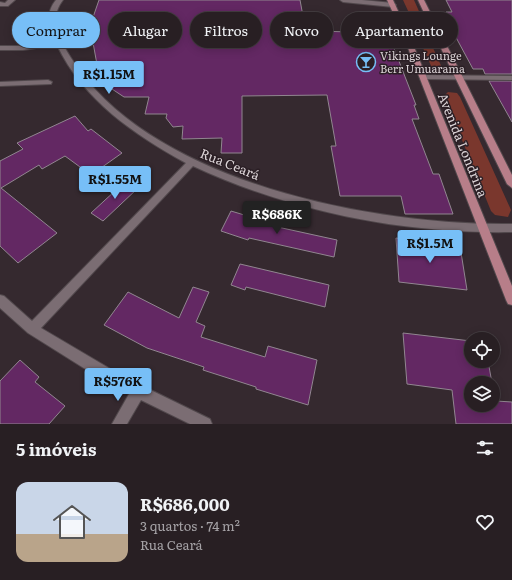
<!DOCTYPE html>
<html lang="pt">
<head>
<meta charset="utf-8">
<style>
	:root { --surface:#281f23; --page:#342c30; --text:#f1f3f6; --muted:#a5a2a6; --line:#443d41; --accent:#77bff7 }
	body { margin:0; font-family:Literata,serif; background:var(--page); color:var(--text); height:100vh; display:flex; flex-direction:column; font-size:15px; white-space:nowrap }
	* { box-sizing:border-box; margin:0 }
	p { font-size:13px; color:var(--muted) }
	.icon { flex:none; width:22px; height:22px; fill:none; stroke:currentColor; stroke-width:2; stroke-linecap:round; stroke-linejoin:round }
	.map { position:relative; height:424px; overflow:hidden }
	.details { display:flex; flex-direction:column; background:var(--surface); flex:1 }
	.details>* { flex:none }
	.guide { position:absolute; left:12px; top:12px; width:488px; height:36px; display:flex; gap:8px }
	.fabs { position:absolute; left:464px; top:332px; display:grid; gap:8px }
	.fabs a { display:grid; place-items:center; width:36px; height:36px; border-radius:50%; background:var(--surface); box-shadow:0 2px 10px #0003,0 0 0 1px var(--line); font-size:20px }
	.price { position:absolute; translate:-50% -34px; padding:0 9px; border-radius:4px; background:var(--accent); color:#111; font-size:13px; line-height:26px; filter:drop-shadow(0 1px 2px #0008) }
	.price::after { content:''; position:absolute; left:50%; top:24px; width:12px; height:9px; margin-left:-6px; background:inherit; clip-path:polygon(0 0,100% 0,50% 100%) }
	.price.current { background:#222; color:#fff }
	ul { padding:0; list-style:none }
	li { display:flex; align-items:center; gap:12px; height:100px; padding:0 16px }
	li+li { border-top:1px solid var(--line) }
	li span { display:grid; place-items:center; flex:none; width:112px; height:80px; border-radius:12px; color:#555 }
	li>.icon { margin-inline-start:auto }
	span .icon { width:48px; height:48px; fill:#fffc; stroke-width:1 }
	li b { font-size:17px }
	h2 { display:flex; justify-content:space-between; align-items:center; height:48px; padding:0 16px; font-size:17px }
	.pill { padding:0 14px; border-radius:18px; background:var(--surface); box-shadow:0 2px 10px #0003,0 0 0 1px var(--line); font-size:14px; line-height:36px }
	.pill.current { background:var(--accent); color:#111 }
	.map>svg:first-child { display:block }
</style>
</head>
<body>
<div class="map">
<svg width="512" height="424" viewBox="0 0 512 424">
	<rect width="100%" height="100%" fill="#35292f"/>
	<path fill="#7a372d" d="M403,0h11l12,27 -5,1 -6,-2z
		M421,35l4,1 4,3 14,31h-7l-4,-2 -14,-31z
		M448,92l9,1 3,4 51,113 -3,7 -13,-2 -4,-4 -47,-115z"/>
	<path fill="#632863" stroke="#918690" d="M99,0h201l5,27 10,4 73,2 28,72h-2l5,14h-7l21,55h6l14,40h-48l-4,-18h-61l-9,-50h5l-9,-51 -85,1v57h-21l1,-15 -40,1 1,-13 -10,1 -7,-9 1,-4h-22l4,-17h-25l-24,-16 -10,-55z
		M446,0h66v74h-27l-2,-5h-10l-21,-39h4l-10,-18h6z
		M489,81h23v41z
		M75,116l13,15 3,-2 31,24 -31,22 -26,-19 -23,13 -3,-4 -38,23 56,45 -39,30 -18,-17v-85l23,-12 -6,-6z
		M129,178l9,10 -35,33 -12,-8z
		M231,211l43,13 -1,2 64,14 -3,17 -85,-19 -1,2 -27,-9z
		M396,238l64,8 7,44 -68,-8z
		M240,264l89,21 -4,22 -79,-20 -1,3 -14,-5z
		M193,287l16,5 -13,30 9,4 -4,11 64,20 3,-11 49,14 -9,45 -52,-16v-2l-53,-17 1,-3 -57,-19 -43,-23 24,-33 51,26z
		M403,333l68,8v20h17l4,22h-21v22h22v-19l3,15 16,1v22h-56l-4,-34 -45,-6z
		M20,360l19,17 -4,5 30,24 -16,18h-49v-43z"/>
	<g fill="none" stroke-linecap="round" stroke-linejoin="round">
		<g stroke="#51484c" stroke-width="2">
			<path id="minor" d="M8,0h7l-7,6h-8v-4l5,1z
				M56,0h7c-15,19 -4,39 8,58 78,125 304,168 441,166v8c-108,2 -220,-20 -319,-66l-152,162 83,49 86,42 2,5h-22l-49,-24 -14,24h-15l17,-30 -15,-7 -86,-54 -28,-25v-13l4,1 28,25 154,-158c-51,-28 -103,-63 -129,-118l-34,5h-23v-4h23l32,-5c-6,-14 -10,-28 1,-41z
				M340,0h22l31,3 3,2 -3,2 -50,-5z
				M420,75l92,1v4l-89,-1h-3z
				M48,80l4,2 -1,2 -51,2v-4z"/>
		</g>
		<g stroke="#51484c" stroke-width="2">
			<path id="major" d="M387,0h6l13,28 26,2 -14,-30h6l88,175v13l-5,-4 -73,-150 -26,-2 104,254v19l-4,-1 -2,-4 -105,-270z"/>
		</g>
		<use href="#minor" fill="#7b6d73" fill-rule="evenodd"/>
		<use href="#major" fill="#b77e89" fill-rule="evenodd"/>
	</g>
	<defs>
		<g id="bar-ring" transform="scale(1)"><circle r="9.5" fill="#2b1f25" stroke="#77bff7" stroke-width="1.5"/><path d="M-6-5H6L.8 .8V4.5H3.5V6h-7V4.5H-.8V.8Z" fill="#77bff7"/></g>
	</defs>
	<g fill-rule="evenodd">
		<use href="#bar-ring" x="366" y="62"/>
	</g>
	<g text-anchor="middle" stroke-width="3" stroke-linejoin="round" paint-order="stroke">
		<g font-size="11" fill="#dbd3d6" stroke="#2b1f25" text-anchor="start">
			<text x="380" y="60">Vikings Lounge<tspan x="380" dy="13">Berr Umuarama</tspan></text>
		</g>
		<g font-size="13" fill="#dbd3d6" stroke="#2b1f25">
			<text transform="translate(463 145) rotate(68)" y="5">Avenida Londrina</text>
			<text transform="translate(230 164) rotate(22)" y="5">Rua Ceará</text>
		</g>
	</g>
</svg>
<div class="fabs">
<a><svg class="icon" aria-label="locate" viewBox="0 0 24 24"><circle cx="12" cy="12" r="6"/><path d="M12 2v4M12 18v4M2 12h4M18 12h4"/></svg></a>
<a><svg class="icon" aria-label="layers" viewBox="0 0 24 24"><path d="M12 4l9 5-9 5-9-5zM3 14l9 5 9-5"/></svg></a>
</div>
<b class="price" style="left:109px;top:95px">R$1.15M</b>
<b class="price" style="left:115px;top:200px">R$1.55M</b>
<b class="price current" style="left:277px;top:235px">R$686K</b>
<b class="price" style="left:430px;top:264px">R$1.5M</b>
<b class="price" style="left:118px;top:402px">R$576K</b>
<div class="guide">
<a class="pill current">Comprar</a>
<a class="pill">Alugar</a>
<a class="pill">Filtros</a>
<a class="pill">Novo</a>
<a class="pill">Apartamento</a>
</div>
</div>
<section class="details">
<h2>5 imóveis<svg class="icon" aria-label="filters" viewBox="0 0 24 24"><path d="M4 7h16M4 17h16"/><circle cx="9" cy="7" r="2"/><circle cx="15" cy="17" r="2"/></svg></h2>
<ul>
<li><span style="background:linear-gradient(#c9d6e8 65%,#b9a48a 0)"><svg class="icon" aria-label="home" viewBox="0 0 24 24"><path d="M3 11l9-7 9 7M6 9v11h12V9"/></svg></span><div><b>R$686,000</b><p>3 quartos · 74 m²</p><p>Rua Ceará</p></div><svg class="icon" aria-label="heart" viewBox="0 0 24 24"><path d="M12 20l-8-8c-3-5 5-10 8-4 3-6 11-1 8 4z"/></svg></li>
</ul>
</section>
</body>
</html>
